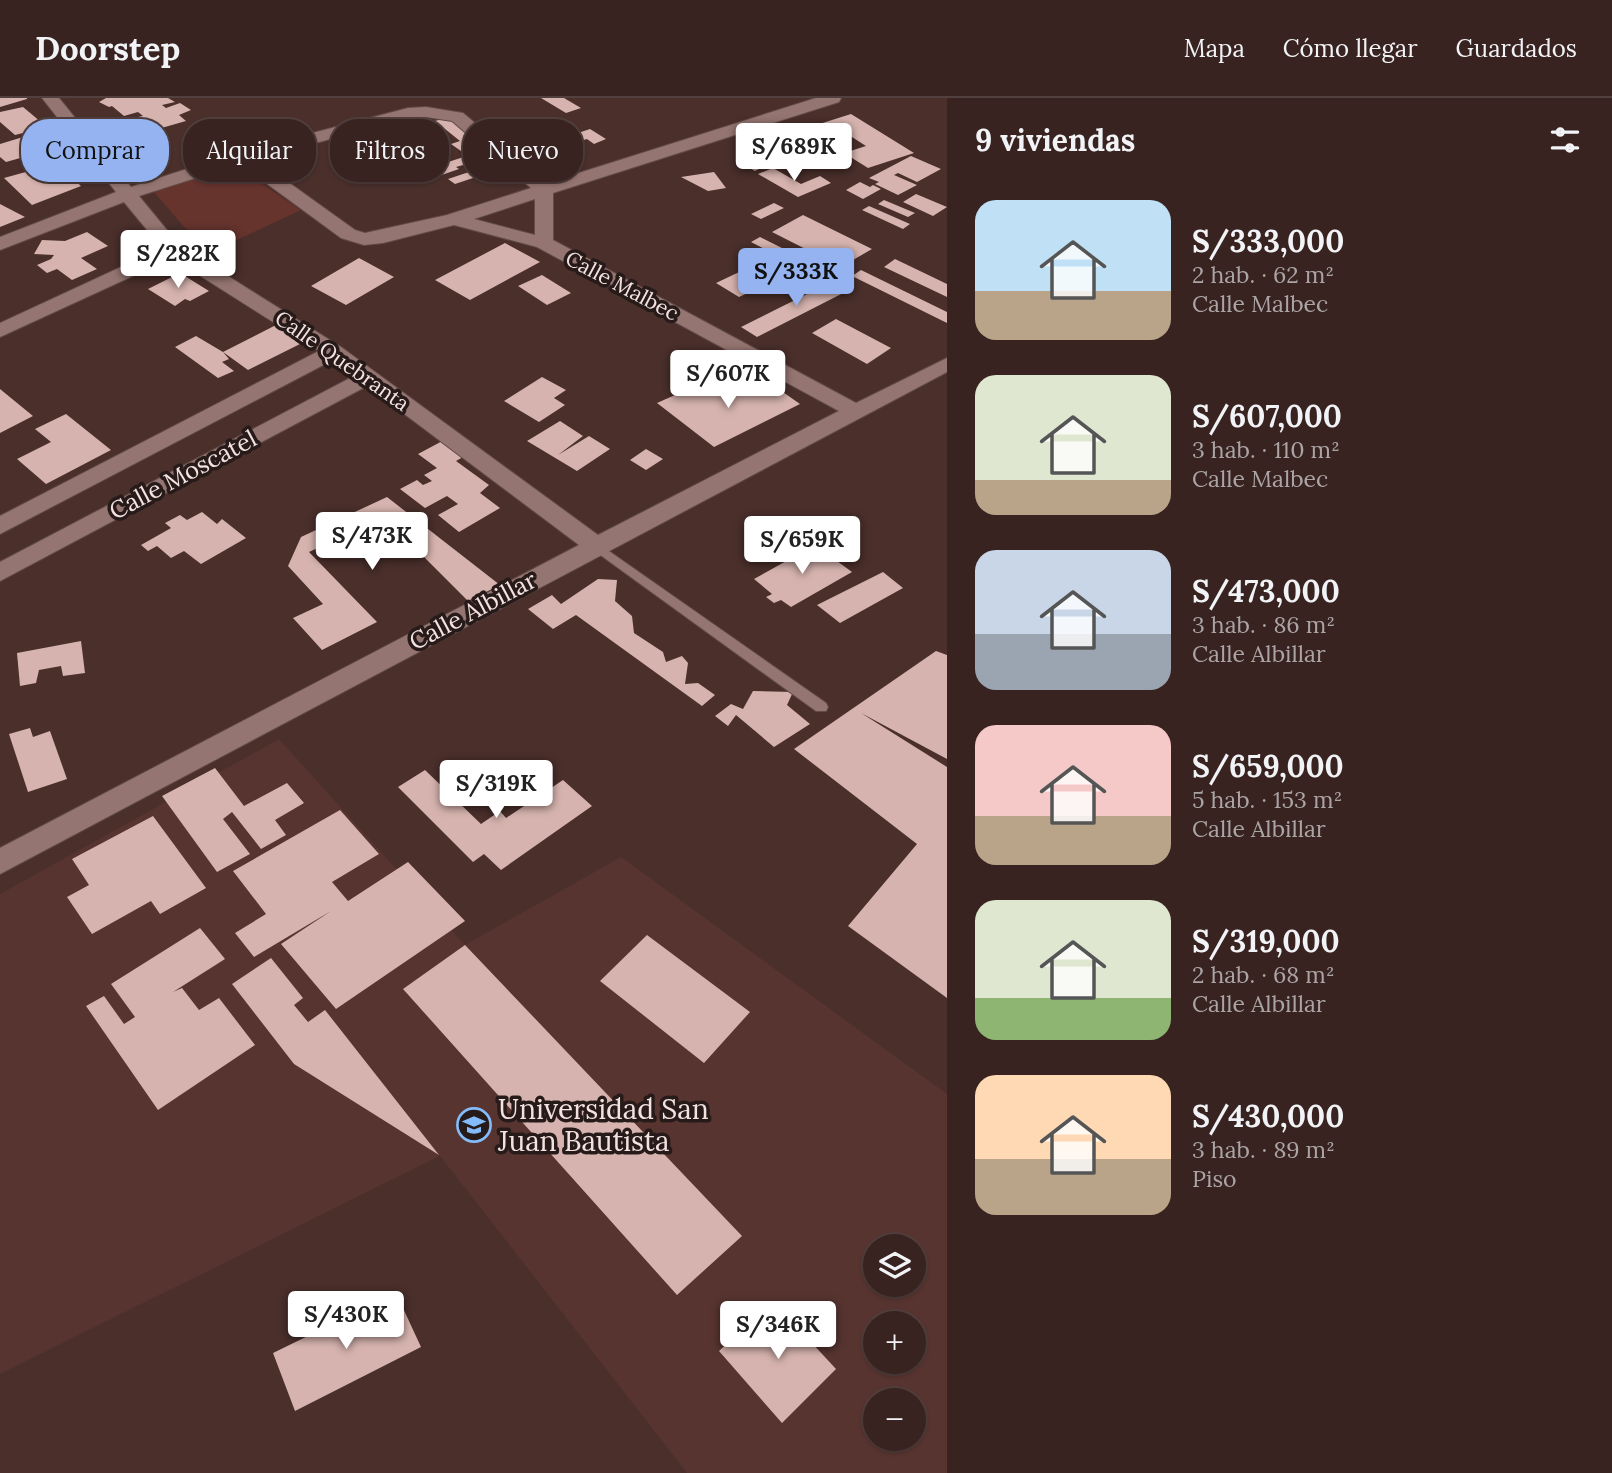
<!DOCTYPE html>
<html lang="es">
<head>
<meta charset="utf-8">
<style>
	:root { --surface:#382320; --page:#432f2d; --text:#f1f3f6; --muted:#aba4a5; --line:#52403e; --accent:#95b2f1 }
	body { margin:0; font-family:Lora,serif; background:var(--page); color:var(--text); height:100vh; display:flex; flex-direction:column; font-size:26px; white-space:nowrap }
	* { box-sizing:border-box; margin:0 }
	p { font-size:23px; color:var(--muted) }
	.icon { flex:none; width:38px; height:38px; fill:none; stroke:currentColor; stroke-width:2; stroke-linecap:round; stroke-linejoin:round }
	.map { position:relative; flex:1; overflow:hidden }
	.details { display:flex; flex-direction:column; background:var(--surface); width:665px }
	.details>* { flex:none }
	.hud { position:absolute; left:21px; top:21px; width:665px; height:63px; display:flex; gap:14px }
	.fabs { position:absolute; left:863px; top:1136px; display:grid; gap:14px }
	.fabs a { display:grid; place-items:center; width:63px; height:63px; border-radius:50%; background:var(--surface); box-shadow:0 2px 5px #0004,0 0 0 2px var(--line); font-size:35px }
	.price { position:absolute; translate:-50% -60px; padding:0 16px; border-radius:7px; background:#fff; color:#222; font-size:23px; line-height:46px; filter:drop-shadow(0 2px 4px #0008) }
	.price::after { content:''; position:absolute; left:50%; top:42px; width:21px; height:16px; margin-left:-10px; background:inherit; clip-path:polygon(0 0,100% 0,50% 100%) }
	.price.selected { background:var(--accent); color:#111 }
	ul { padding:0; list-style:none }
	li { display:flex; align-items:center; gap:21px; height:175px; padding:0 28px }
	li span { display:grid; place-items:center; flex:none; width:196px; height:140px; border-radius:21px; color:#555 }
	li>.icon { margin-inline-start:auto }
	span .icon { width:84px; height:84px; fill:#fffc; stroke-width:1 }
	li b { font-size:30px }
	h2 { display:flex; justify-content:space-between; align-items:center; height:84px; padding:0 28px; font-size:30px }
	.tag { padding:0 24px; border-radius:28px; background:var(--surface); box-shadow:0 2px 5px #0004,0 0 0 2px var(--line); font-size:24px; line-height:63px }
	.tag.selected { background:var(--accent); color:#111 }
	header { display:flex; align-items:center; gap:42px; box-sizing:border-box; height:98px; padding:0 35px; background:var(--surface); border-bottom:2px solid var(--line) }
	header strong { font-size:33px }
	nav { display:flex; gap:38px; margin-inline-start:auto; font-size:24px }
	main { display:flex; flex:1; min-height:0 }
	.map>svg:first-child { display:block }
</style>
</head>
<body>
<header>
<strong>Doorstep</strong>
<nav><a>Mapa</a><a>Cómo llegar</a><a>Guardados</a></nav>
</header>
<main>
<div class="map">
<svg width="947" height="1375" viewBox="0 0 947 1375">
	<rect width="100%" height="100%" fill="#4a2f2b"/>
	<path fill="#573430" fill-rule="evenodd" d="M279,641l186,206 156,-88 326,237v379h-260l-247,-317 -440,218v-480zM875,1148h39v38h-39zM875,1225h39v39h-39zM875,1302h39v38h-39z"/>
	<path fill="#66332d" d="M231,65l70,47 -79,37 -37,-19 -33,-38z"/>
	<path fill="#d6b3ae" d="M0,0h27v1l-27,8z
		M106,0h62l7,4 -13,3 4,3 14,-5 11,7 -12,5 7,6 -35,10 -7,-4 -8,3 -8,-7 4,-1 -4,-3 15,-3 -5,-4 -14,4 -12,-10 -3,1 -10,-5z
		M541,0h23l17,10 -15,5z
		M23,9l24,20 -32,8 -15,-13v-10z
		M851,16l63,39 -46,15 -24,-15 22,-7 -25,-16 -34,10 -13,-8z
		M449,19l35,27 -23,7 -10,-7 9,-3 -25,-20z
		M56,29l4,5 -12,2 15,12 -57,16 -6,-5v-13z
		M570,29l8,6 12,-4 16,10 -12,5 -7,-5 -13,4 6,5 -17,6 -24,-17z
		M470,57l13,10 -15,4 -5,-4 -7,2 3,2 -26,9 -10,-8z
		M911,58l30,13 -24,13 -19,-9 -4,2 23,10 -19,10 -23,-11 4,-2 -10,-4z
		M80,59l7,10 -35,10 1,5 16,-7 12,11 -49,19 -28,-27z
		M752,60l15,7 -12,6 -15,-8z
		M487,68l7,5 -39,13 -7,-5z
		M773,70l28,16 19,-8 11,7 -33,14 -40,-23z
		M714,74l12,16 -18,3 -27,-14z
		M860,84l10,5 3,-2 8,4 -18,10 -17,-9z
		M916,96l31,13 -14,9 -30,-14z
		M884,102l31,13 -7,4 -30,-13z
		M774,105l10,5 -23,11 -10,-5z
		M0,106l25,13 -25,10z
		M869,108l41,18 -7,5 -41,-19z
		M803,117l69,34 -31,18 -69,-35z
		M87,134l21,14 -27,12 16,11 -25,11 -15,-11 -10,4 -10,-8 14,-6 3,-4 -20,-1 8,-14 23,1z
		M760,139l36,18 -9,6 -36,-19z
		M505,145l35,19 -70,38 -35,-20z
		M359,160l35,19 -48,28 -35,-19z
		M895,161l52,25v13l-63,-30z
		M754,167l23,14 -38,18 -23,-14z
		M861,172l86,42v11l-95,-47z
		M180,175l29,18 -19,10 -5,-2 -10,7 -27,-17z
		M542,177l29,18 -24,12 -29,-19z
		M835,182l16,9 -94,48 -16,-10z
		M836,221l55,29 -24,16 -55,-31z
		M276,227l26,18 -54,27 -25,-18 6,7 -7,3 12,9 -16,7 -43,-31 21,-11 27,16z
		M542,279l24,13 -12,8 11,7 -26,17 -35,-21z
		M743,280l15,11 12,-6 30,21 -86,43 -57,-44 36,-16 13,9z
		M0,291l33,27 -33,17z
		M66,316l45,36 -65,34 -29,-25 34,-17 -16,-13z
		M560,323l23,15 -25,19 31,-19 21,13 -33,22 -50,-30z
		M448,340l22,15 -14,8 33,24 -9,8 20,15 -41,24 -21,-17 20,-11 -11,-8 -22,12 -25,-19 17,-9 6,5 9,-4 -8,-6 13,-7 -19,-14z
		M646,351l17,10 -17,11 -16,-10z
		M387,399l113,88 -32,16 -84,-84 -75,35 68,70 -55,28 -29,-32 30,-14 -35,-38 13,-29z
		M202,414l15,12 5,-5 24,19 -45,26 -17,-13 -13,7 -14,-12 -9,5 -7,-6 30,-17 -6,-5 15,-8 7,5z
		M815,447l37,27 -61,35 -10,-7 -7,3 -8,-6 6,-3 -18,-15z
		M883,474l20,16 -63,35 -23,-18z
		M598,481l19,1 -2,21 17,15 2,17 29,19 3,10 16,-6 6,7 -3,21 13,-1 17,12 -13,11 -126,-91 -23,14 -25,-20 24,-14 9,9z
		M81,543l4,32 -22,3 -2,-10 -22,4 -3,13 -16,3 -3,-33z
		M936,553l11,4v104l-86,-46 86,54v231l-99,-72 69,-82 -123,-95z
		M753,593l40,1 -6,13 23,19 -36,23 -38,-32 -8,11 -13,-10 16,-12 12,5z
		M30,630l3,9 17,-6 17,48 -39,13 -19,-58z
		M215,670l29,38 43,-23 17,20 -29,17 11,15 -25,14 -29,-37 -9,7 27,35 -33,18 -55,-76z
		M425,672l56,54 19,-13 6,7 57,-38 29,26 -91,64 -17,-16 -11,8 -75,-75z
		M340,712l39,44 -47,28 16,19 60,-39 57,59 -129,88 -55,-65 50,-33 -77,46 -19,-24 31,-19 -33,-43z
		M153,718l53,72 -46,26 -9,-13 -59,33 -25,-37 22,-12 -17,-26z
		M200,830l25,31 -52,33 9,-4 17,22 20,-12 36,47 -97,65 -72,-104 18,-10 20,28 11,-7 -24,-33z
		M647,837l103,77 -46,51 -104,-82z
		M465,847l277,291 -65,59 -274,-306z
		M271,860l32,40 -9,7 14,17 17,-12 114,145 -145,-91 -62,-80z
		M396,1195l25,54 -126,64 -22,-58z
		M773,1203l63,68 -54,54 -63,-72z"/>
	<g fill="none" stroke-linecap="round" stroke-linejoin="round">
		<g stroke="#624b48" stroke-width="2">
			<path id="service" d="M596,444l230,161 2,4 -2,4h-10l-224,-162 -2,-3 2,-3z"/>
		</g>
		<g stroke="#624b48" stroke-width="2">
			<path id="minor" d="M42,0h17l72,89 105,-34 172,-45 18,-1 37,6 84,70 269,-85h25l-2,4 -286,91v47l303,163 91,-45v14l-947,502v-26l579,-303 -212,-159 -367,195v-19l354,-186 -21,-16 -333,174v-18l319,-165 -147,-93 -172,79v-14l162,-75 -38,-46 -124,48v-13l116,-45zM426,19l26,4 79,67 -84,27 -82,18 -10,-3 -99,-71 153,-41zM240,66l101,74 23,7 19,-2 71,-18 83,22 302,164 -241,124 -257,-188 -161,-101 -41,-50zM535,101v36l-61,-16z"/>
		</g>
		<use href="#service" fill="#957571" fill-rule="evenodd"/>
		<use href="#minor" fill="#957571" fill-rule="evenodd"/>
	</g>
	<defs>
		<g id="university-ring" transform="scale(1.75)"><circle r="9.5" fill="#271b19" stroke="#84bcfb" stroke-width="1.5"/><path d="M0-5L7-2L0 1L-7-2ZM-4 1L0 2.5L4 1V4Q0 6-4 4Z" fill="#84bcfb"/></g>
	</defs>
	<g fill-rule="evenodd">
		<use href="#university-ring" x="474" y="1027"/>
	</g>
	<g text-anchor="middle" stroke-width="7" stroke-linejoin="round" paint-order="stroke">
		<g font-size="21" fill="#f4e2e0" stroke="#271b19">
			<text transform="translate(622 188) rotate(28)" y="7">Calle Malbec</text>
			<text transform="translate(342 263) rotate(35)" y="7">Calle Quebranta</text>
		</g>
		<g font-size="24" fill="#f4e2e0" stroke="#271b19">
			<text transform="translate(183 377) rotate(-28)" y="8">Calle Moscatel</text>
			<text transform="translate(473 513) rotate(-28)" y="8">Calle Albillar</text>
		</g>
		<g font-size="28" fill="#f4e2e0" stroke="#271b19" text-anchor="start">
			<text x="498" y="1021">Universidad San<tspan x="498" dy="32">Juan Bautista</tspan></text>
		</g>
	</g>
</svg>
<div class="fabs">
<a><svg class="icon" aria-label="layers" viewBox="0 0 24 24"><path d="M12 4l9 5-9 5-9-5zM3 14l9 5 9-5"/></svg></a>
<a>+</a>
<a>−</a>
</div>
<b class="price" style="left:794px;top:85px">S/689K</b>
<b class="price" style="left:178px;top:192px">S/282K</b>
<b class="price selected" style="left:796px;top:210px">S/333K</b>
<b class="price" style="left:728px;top:312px">S/607K</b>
<b class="price" style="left:372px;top:474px">S/473K</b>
<b class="price" style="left:802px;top:478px">S/659K</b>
<b class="price" style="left:496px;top:722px">S/319K</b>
<b class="price" style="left:346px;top:1253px">S/430K</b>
<b class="price" style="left:778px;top:1263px">S/346K</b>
<div class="hud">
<a class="tag selected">Comprar</a>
<a class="tag">Alquilar</a>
<a class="tag">Filtros</a>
<a class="tag">Nuevo</a>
</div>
</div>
<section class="details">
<h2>9 viviendas<svg class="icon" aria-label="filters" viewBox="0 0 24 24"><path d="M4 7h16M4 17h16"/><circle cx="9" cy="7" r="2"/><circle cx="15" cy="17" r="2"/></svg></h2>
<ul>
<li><span style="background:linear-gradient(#bfe0f5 65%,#b9a48a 0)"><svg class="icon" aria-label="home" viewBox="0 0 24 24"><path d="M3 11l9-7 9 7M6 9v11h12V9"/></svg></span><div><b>S/333,000</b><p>2 hab. · 62 m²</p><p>Calle Malbec</p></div></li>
<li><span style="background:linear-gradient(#dfe7d0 75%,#b9a48a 0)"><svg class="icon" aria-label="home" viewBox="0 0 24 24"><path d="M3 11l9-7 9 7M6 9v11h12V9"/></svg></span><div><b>S/607,000</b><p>3 hab. · 110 m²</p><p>Calle Malbec</p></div></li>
<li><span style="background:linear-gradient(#c9d6e8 60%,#9aa5b1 0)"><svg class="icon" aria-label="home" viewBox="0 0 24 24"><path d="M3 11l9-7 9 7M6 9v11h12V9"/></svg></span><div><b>S/473,000</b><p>3 hab. · 86 m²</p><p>Calle Albillar</p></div></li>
<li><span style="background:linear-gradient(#f6c9c9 65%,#b9a48a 0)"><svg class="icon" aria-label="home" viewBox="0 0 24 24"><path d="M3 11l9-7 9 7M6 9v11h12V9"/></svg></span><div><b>S/659,000</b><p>5 hab. · 153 m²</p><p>Calle Albillar</p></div></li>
<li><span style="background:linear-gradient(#dfe7d0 70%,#8fb573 0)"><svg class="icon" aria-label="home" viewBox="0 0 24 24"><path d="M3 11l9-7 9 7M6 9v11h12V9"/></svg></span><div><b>S/319,000</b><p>2 hab. · 68 m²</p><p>Calle Albillar</p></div></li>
<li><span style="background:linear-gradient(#ffd9b3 60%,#b9a48a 0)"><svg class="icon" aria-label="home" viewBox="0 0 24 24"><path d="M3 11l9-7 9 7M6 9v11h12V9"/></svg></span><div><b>S/430,000</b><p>3 hab. · 89 m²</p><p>Piso</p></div></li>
</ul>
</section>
</main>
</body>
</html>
